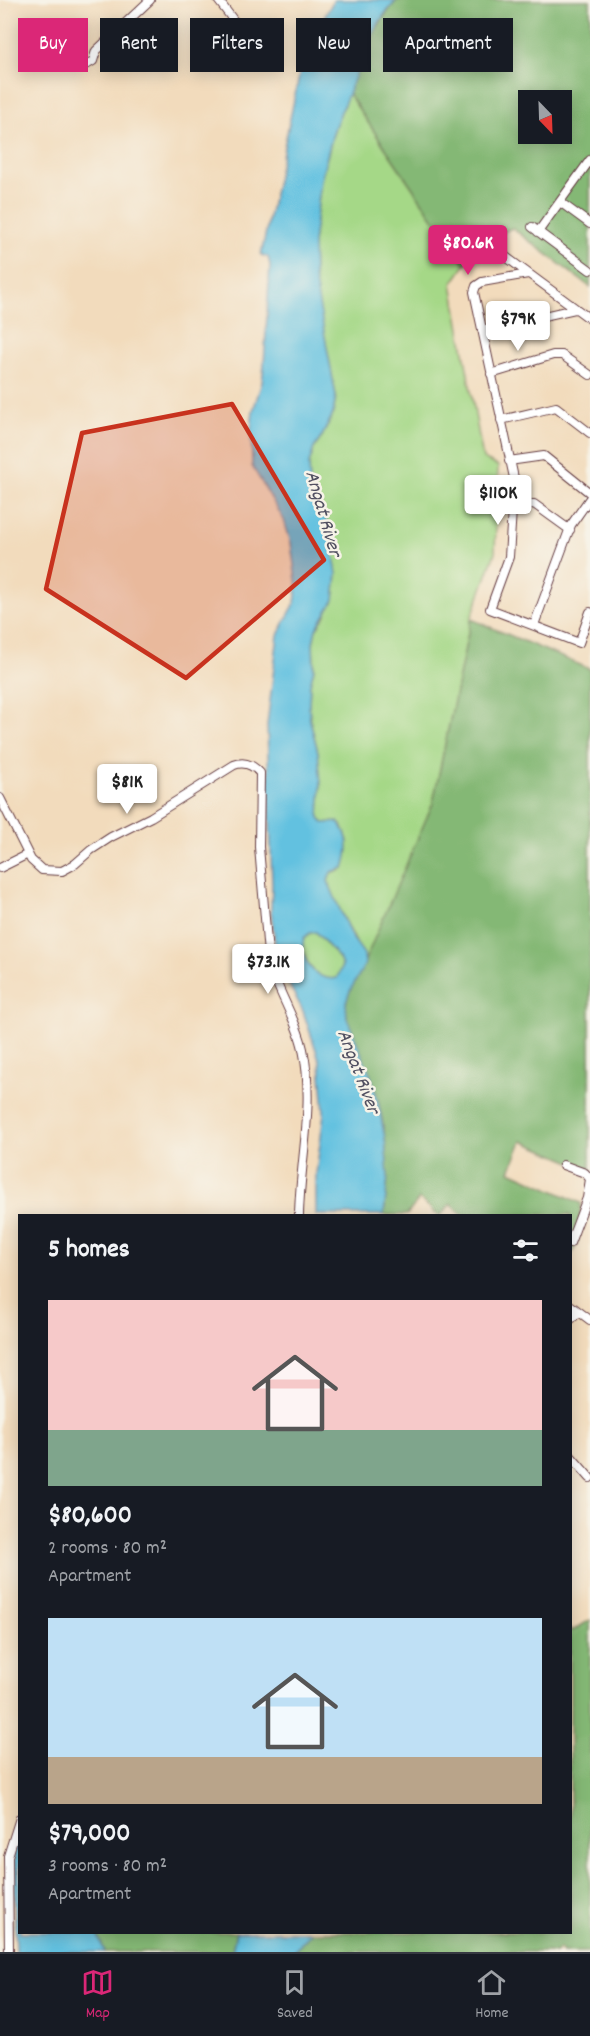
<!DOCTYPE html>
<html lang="en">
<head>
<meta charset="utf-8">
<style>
	:root { --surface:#171b24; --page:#20242c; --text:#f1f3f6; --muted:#9ea1a6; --line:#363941; --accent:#db2777 }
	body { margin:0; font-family:Dekko,sans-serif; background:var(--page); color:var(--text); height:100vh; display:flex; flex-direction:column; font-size:22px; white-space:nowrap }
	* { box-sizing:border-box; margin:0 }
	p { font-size:20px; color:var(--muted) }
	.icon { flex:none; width:33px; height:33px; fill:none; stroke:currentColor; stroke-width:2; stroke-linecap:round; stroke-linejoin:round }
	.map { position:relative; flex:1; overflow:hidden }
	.details { position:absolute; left:18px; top:1214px; width:554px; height:720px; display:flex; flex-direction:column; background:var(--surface); border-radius:0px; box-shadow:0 3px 15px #0003 }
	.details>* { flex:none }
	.hud { position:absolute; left:18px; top:18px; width:555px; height:54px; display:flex; gap:12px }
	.needle { width:39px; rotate:157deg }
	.tools { position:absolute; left:518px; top:90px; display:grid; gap:12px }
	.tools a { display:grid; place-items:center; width:54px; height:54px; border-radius:0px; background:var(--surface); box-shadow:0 3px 15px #0003; font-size:30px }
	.price { position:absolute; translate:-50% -51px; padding:0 14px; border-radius:6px; background:#fff; color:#222; font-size:20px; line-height:39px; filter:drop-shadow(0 2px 3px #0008) }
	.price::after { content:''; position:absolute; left:50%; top:36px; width:18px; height:14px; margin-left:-9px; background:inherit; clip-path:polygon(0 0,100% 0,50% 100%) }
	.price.on { background:var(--accent); color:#fff }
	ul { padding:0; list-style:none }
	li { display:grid; align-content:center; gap:12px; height:318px; padding:0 30px }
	li span { display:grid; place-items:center; height:186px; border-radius:0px; color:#555 }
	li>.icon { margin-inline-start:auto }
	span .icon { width:108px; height:108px; fill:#fffc; stroke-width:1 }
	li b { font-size:26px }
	h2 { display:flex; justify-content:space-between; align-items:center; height:72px; padding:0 30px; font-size:26px }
	.pill { padding:0 21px; border-radius:0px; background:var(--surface); box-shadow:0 3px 15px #0003; font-size:21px; line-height:54px }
	.pill.on { background:var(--accent); color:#fff }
	.tabs { display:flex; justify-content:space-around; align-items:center; height:84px; border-top:2px solid var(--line); background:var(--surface); font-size:16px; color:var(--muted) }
	.tabs a { display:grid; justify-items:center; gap:3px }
	.tabs .on { color:var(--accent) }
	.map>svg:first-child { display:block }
</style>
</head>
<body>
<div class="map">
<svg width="590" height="1952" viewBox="0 0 590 1952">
	<rect width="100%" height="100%" fill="#f7f3e8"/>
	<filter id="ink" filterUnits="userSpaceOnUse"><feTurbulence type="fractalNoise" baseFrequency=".0167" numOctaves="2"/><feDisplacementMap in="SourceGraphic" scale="12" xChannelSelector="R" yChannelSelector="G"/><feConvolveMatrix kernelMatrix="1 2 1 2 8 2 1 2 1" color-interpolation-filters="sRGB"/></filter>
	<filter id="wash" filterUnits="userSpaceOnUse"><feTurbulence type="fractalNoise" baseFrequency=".008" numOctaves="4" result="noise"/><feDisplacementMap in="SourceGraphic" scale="24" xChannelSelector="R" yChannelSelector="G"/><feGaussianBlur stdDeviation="1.35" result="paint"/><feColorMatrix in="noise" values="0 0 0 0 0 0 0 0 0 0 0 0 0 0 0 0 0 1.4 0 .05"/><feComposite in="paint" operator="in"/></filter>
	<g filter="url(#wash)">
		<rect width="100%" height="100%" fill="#f2dbbc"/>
		<path fill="#a5d887" stroke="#787c59" stroke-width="1.5" d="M348,93l117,172 -13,19 31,175 15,7 -3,87 -24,66 -38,184 -68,161c-10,-29 -28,-54 -37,-83l3,-9 9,-1 8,-30 -6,-16 -8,-3 -11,1 -4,-5 -1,-66 -8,-32 -1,-16 1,-20 4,-15 -1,-26 3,-14 10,-14 -3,-104 -13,-24 -1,-23 5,-16 7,-10 12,-24 3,-18 -18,-90 -4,-29 -1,-34 8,-63 13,-50z
			M316,932l23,26 3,8 -5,12c-22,5 -38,-21 -33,-40l6,-5z"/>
		<path fill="#84b874" stroke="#676c50" stroke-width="1.5" fill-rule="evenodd" d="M397,0h193v287l-78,-59 -31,15 -16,22 -117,-172c13,-33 25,-66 49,-93zM528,100h33v34h-33z
			M471,619l119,50v501l-68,-29 -12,30 71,32 -4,41 -7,13v-42h-107l-12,-11 -10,11h-3l-19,-16 -12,16h-23c4,-40 4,-71 -5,-110 -2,-9 -4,-19 -8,-27 -9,-24 -26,-48 -25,-74 1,-11 8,-21 13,-30l74,-171z
			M590,1620v332h-27l-3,-4 -5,4h-262l19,-20h258v-304l2,3z
			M96,1932h140l-4,20h-127z"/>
		<path fill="#62c1e0" stroke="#567086" stroke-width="1.5" fill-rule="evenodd" d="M334,0h63l-13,15 -12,20 -38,94 -13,51 -8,63 1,34 22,119 -3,18 -12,24 -7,10 -5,16 1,23 19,39 8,48 -3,26 -18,29 -3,14 1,26 -4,15 -1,20 1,16 8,32 3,31 -2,35 4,5 15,-1c13,13 11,31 6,46l-13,4 -3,9 23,55 13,18 1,10 -15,27 -4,11 1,16 25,61 7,27 6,32 3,38 -4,39h-68v-41l8,-61 -4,-51 -17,-51 -20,-38 -7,-21 -5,-42 1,-25 -5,-160 11,-90 17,-32 2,-15 -6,-45 -7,-23 -32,-54 -1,-37 2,-18 9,-29 2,-17 6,-100 -2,-8 -7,-2 43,-202zM316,932l23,26 3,8 -5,12c-21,5 -39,-20 -33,-40l6,-5z
			M19,1824l1,108h76l9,20h-89l-3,-108z
			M236,1932h76l-19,20h-61z"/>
	</g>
	<g filter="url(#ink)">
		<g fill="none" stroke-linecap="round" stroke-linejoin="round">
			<g stroke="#633b41" stroke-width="10">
				<path id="street" d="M218,0l29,38
					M75,63l13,1 5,-3 3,-10 54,-51
					M560,202l30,22
					M532,227l58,43
					M538,232l52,-72
					M502,254l88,65
					M528,274l-46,8 -6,4 -2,6 40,186 -5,79 -19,52 89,34 11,-31
					M482,330l93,-21
					M491,374l62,-19h9l28,20
					M501,420l55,-13 34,26
					M509,461l35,-5 46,37
					M513,506l21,-2 36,26
					M534,625l37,-100 19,-27
					M0,798l31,62 11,10 20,1 13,-7 16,-14 20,-13 40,-20 83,-52c10,-4 19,0 26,8l-1,74 9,107c6,34 28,62 35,95 12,56 -3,110 -4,166
					M0,868l28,-14
					M563,1165l22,8 5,6 -3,19 -17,45
					M570,1305l20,15
					M570,1320l9,-8
					M570,1455l20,23
					M9,1952l-1,-96 12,-38"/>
			</g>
			<use href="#street" stroke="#fff" stroke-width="8"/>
		</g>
	</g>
	<path fill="#c8321e" fill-opacity="0.2" stroke="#c8321e" stroke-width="4.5" stroke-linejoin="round" d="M232,404l92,156 -138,118 -140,-89 36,-156z"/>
	<g text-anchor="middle" stroke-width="5" stroke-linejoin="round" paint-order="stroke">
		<g font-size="20" font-style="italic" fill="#515061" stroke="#f7f3e8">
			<text transform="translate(325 513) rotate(74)" y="7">Angat River</text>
			<text transform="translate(360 1071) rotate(69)" y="7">Angat River</text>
		</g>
	</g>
</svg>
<div class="tools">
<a><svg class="needle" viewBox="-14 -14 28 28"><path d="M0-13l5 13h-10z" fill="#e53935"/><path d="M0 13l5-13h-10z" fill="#9ea1a6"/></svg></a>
</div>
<b class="price on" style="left:468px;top:276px">$80.6K</b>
<b class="price" style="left:518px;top:352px">$79K</b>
<b class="price" style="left:498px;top:526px">$110K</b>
<b class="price" style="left:127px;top:815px">$81K</b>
<b class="price" style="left:268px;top:995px">$73.1K</b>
<div class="hud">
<a class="pill on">Buy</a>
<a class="pill">Rent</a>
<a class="pill">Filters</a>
<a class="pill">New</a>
<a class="pill">Apartment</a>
</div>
<section class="details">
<h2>5 homes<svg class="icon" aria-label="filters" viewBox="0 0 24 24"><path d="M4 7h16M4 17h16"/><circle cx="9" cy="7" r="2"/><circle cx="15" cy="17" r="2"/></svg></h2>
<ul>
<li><span style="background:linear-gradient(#f6c9c9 70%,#7fa58c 0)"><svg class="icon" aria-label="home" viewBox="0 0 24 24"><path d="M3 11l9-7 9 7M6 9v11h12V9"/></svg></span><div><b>$80,600</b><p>2 rooms · 80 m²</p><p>Apartment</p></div></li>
<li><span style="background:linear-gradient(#bfe0f5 75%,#b9a48a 0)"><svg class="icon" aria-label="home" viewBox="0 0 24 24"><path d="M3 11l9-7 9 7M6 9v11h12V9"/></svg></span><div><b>$79,000</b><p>3 rooms · 80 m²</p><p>Apartment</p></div></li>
</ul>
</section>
</div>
<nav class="tabs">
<a class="on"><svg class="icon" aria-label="map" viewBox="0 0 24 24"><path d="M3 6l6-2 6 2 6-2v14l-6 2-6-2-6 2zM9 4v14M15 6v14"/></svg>Map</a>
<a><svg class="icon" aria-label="saved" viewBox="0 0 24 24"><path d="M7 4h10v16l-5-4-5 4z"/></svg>Saved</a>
<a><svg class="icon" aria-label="home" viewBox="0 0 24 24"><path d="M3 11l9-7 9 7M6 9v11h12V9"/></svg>Home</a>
</nav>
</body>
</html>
